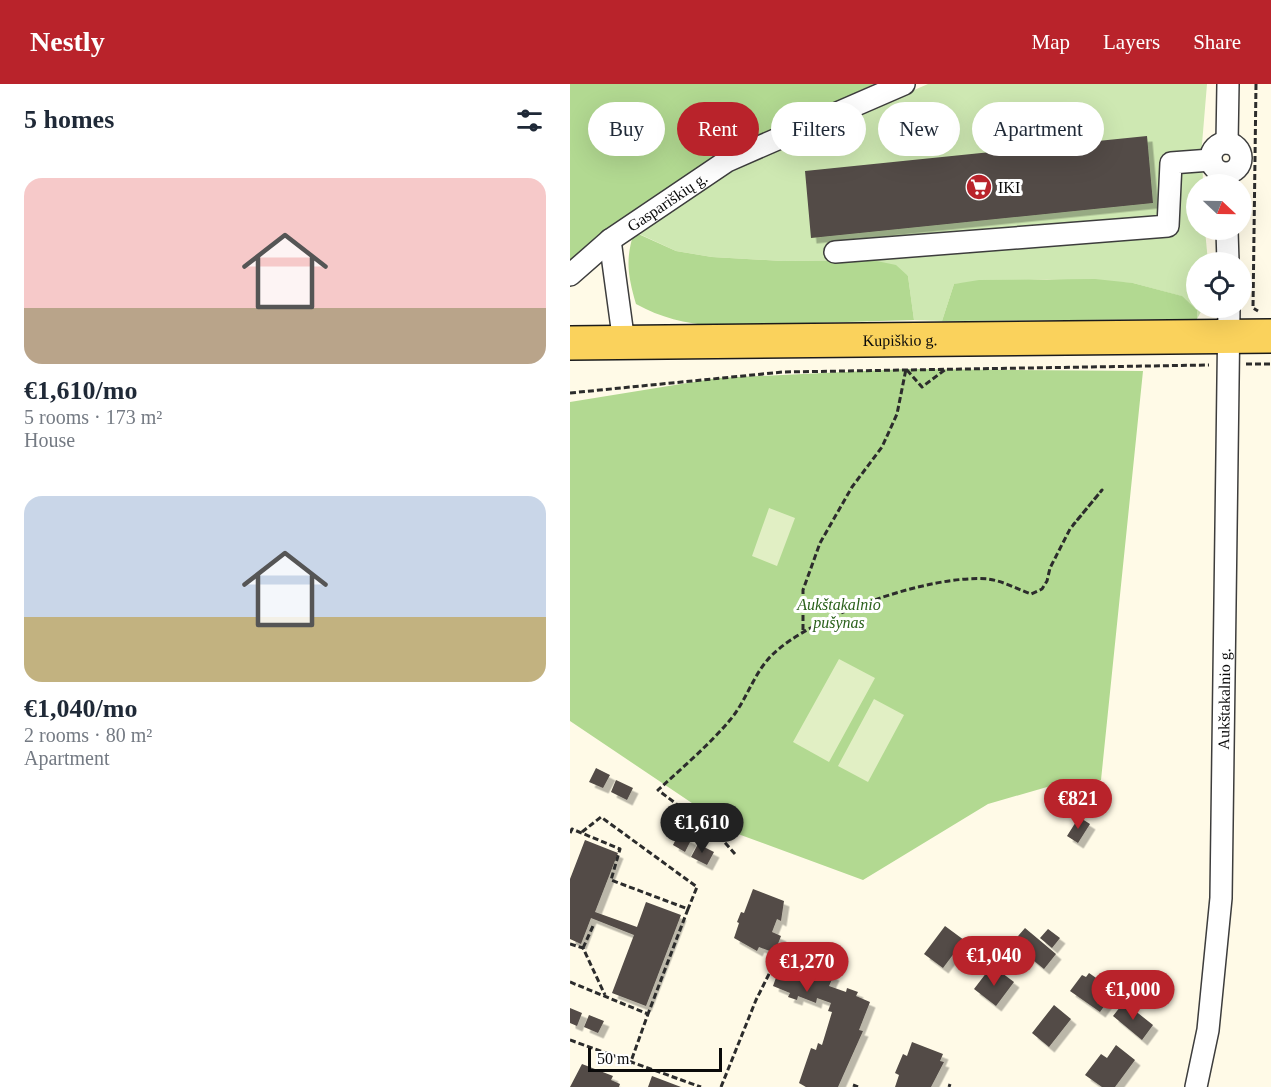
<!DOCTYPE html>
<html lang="en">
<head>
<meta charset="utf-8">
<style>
	:root { --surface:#fff; --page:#f2f2f3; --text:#1f2937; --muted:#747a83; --accent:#b9232b }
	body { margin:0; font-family:"Times New Roman",serif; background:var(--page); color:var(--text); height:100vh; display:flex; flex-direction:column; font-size:22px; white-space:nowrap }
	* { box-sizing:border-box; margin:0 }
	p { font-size:20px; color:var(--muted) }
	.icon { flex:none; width:33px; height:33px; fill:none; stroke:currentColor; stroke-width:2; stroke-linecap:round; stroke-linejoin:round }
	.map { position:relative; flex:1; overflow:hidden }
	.sheet { display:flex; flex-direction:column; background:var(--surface); width:570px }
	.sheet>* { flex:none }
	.guide { position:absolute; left:18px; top:18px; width:570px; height:54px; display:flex; gap:12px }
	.needle { width:39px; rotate:112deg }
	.controls { position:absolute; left:616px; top:90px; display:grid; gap:12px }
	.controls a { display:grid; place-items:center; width:66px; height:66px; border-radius:50%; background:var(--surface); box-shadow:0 6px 24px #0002; font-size:30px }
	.scale { position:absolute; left:18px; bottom:15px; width:134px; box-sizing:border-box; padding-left:6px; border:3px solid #0a0a0a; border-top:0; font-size:16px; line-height:21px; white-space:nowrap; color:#0a0a0a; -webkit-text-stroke:4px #fff; paint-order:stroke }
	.price { position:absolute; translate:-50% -51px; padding:0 14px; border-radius:21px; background:var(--accent); color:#fff; font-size:20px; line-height:39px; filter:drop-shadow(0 2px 3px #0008) }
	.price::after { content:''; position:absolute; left:50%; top:36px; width:18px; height:14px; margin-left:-9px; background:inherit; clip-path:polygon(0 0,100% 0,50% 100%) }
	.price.current { background:#222; color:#fff }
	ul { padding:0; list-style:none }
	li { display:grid; align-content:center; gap:12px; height:318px; padding:0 24px }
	li span { display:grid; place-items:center; height:186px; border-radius:18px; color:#555 }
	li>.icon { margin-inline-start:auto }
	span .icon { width:108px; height:108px; fill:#fffc; stroke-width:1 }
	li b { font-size:26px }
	h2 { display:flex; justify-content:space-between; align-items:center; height:72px; padding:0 24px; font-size:26px }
	.chip { padding:0 21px; border-radius:27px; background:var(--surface); box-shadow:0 6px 24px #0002; font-size:21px; line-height:54px }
	.chip.current { background:var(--accent); color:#fff }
	header { display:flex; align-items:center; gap:36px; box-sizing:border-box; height:84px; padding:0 30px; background:var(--accent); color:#fff }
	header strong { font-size:28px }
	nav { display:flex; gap:33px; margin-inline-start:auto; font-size:21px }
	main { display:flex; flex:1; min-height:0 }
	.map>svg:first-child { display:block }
</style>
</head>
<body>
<header>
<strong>Nestly</strong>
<nav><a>Map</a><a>Layers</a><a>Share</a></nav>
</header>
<main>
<section class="sheet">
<h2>5 homes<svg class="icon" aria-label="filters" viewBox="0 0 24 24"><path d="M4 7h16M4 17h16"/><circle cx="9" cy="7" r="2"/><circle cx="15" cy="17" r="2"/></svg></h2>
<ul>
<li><span style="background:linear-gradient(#f6c9c9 70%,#b9a48a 0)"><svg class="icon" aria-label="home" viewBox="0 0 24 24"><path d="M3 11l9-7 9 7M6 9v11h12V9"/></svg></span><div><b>€1,610/mo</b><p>5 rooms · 173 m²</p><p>House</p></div></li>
<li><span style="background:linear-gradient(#c9d6e8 65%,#c2b280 0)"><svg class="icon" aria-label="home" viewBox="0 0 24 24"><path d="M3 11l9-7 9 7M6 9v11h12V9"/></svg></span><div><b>€1,040/mo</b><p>2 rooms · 80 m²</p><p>Apartment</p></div></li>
</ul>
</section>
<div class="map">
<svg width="701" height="1003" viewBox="0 0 701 1003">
	<defs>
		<filter id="shadow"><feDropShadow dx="5.5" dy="5.5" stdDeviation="0" flood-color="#0004"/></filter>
	</defs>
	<rect width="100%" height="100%" fill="#fffae7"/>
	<path fill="#cee8b2" d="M358,0h279l-5,60 1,40h-6v46h8l3,32h-11v46h6l-6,11v-9l-16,-14 -48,-13 -86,-4 -93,5 -12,37 -28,-1 -6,-44 -36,-16 -90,1 -70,-4 -36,-6 -41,-19 47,-27 54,-38z"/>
	<path fill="#b2d991" d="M0,0h304l-164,76 -72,47 -68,55z
		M64,148l42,19 36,6 70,4 90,-1 24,5 12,11 6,44 -201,6c-28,-3 -52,-8 -77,-22 -8,-28 -11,-44 -2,-72z
		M525,195l38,4 49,13 15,14v9l-255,2 12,-37 25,-4z
		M336,285l237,2 -42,409 -47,5 -66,19 -125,76 -125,-46 -168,-113v-319l148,-24z"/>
	<path fill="#e1efc4" d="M199,424l26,10 -18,48 -25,-10z
		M269,575l36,19 -46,84 -36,-20z
		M304,615l30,16 -36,67 -30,-16z"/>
	<path fill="#524b46" filter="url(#shadow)" d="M577,52l6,67 -342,35 -6,-67z
		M26,684l14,7 -7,13 -14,-6z
		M46,696l17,8 -6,12 -16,-8z
		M509,733l11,7 -12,19 -11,-7z
		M109,749l12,7 -6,12 -12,-7z
		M15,756l33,13 -23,59 42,15 9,-25 35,13 -35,91 -34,-13 22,-58 -43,-17 -10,26 -11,-5v-60z
		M128,760l16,8 -7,13 -16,-8z
		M183,805l31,12 -3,20 -4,-2 -5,13 9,4 -5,13 20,7 -1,5 22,8 2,-3 7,3 -1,3 9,3 -5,11 17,6 1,-4 11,4 -2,4 14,6 -11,28 4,1 -25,56h-32l-7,-4 12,-35 5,2 2,-7 4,2 10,-33 -4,-1 3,-8 -14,-5 -1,5 -18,-7 -1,4 -9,-3 2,-4 -17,-7 5,-14 -9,-3 6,-16 -16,-6 -2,4 -23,-13 5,-15 -2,-1 4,-10 3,1z
		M375,842l23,17 -6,8 -4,-3 -15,20 -19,-14z
		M455,844l31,26 -12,15 -32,-26z
		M478,845l12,9 -8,10 -12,-10z
		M427,863l10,8 -9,11 -9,-8z
		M428,886l16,12 -18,24 -22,-17 13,-17 6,5z
		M519,889l26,18 -15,21 -30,-21 12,-16 4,2z
		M554,918l29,23 -11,15 -29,-24z
		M484,921l17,14 -22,28 -17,-14z
		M0,924l12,5 -5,13 -7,-3z
		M19,931l15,6 -6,12 -14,-6z
		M342,958l31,12 -3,7 4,1 -13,25h-36l4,-12 -4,-2 8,-19 4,2z
		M546,961l19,15 -20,27h-13l-17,-12 16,-21 6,4z
		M12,980l31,12 -2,4 9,4 -1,3h-49z
		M82,992l29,11h-33z"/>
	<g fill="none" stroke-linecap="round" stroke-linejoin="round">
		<g stroke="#3d3d3d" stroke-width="24">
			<g id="minor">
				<path d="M657,59l1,-59"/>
				<circle cx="656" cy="74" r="15"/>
				<path d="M657,146l1,32"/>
				<path d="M40,156l14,103"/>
				<path d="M265,168l333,-26 3,-63 40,-3"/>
				<path id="s1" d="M0,191l40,-35 117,-79 177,-77"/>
				<path id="s2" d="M626,1003l12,-57 13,-132 8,-590"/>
			</g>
		</g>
		<g stroke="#1b1b1b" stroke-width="36">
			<g id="primary">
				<path id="s3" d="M0,259l701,-7"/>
			</g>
		</g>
		<path stroke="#2c2c2c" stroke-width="3" stroke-dasharray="6 3" stroke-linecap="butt" d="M686,0l-3,224 5,3
			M676,280h25
			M0,309l213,-21 426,-7
			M233,546v-40l17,-47 32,-56 30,-40 15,-33 9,-45 16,18 24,-18
			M12,748l19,-15 96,70 -9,22
			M0,749l2,-4 48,20 -9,31 77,29 -40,105
			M165,770l-15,-17 -62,-47c24,-22 52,-46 72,-70 17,-20 23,-46 42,-65 41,-40 159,-81 216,-76 15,2 29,10 43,15l11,-5 5,-8 3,-13 20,-39 32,-39 -29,35
			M0,860l13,4 22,47
			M13,864l10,-22
			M215,868l6,-8 48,16
			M0,898l78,32 -18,50
			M0,956l131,47
			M283,1001l5,2
			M151,1003l35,-87 15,-30
			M379,1003l1,-3"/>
		<use href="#minor" stroke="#fff" stroke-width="21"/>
		<use href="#primary" stroke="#fad25c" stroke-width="33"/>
	</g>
	<defs>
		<g id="supermarket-disc" transform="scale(1.35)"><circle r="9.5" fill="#b9232b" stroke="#fff"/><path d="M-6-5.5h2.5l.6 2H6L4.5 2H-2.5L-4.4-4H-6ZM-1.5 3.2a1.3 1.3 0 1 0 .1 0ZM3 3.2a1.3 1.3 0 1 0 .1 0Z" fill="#fff"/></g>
	</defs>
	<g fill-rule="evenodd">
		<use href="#supermarket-disc" x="409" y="103"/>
	</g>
	<g text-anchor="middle" stroke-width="6" stroke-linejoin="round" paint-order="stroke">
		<g font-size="16" fill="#0a0a0a" stroke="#fff" text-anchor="start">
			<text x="428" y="109">IKI</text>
		</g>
		<g font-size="16" fill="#0a0a0a" stroke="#fff">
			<text dy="6" stroke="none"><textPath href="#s1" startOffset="122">Gaspariškių g.</textPath></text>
			<text dy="6" stroke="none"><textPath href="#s3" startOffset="330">Kupiškio g.</textPath></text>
			<text dy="6" stroke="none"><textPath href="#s2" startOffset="390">Aukštakalnio g.</textPath></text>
		</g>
		<g font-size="16" font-style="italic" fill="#2a611b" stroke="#fff">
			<text x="269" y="526">Aukštakalnio<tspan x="269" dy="18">pušynas</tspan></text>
		</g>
	</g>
</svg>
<div class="controls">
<a><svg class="needle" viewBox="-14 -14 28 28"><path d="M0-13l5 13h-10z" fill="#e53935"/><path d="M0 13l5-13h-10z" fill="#747a83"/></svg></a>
<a><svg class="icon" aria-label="locate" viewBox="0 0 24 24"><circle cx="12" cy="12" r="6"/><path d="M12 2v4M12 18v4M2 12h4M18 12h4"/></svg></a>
</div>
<div class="scale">50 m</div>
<b class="price" style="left:508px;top:746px">€821</b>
<b class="price current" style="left:132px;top:770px">€1,610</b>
<b class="price" style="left:424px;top:903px">€1,040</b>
<b class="price" style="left:237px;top:909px">€1,270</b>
<b class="price" style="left:563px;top:937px">€1,000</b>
<div class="guide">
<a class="chip">Buy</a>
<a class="chip current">Rent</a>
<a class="chip">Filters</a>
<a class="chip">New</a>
<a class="chip">Apartment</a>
</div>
</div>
</main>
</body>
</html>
